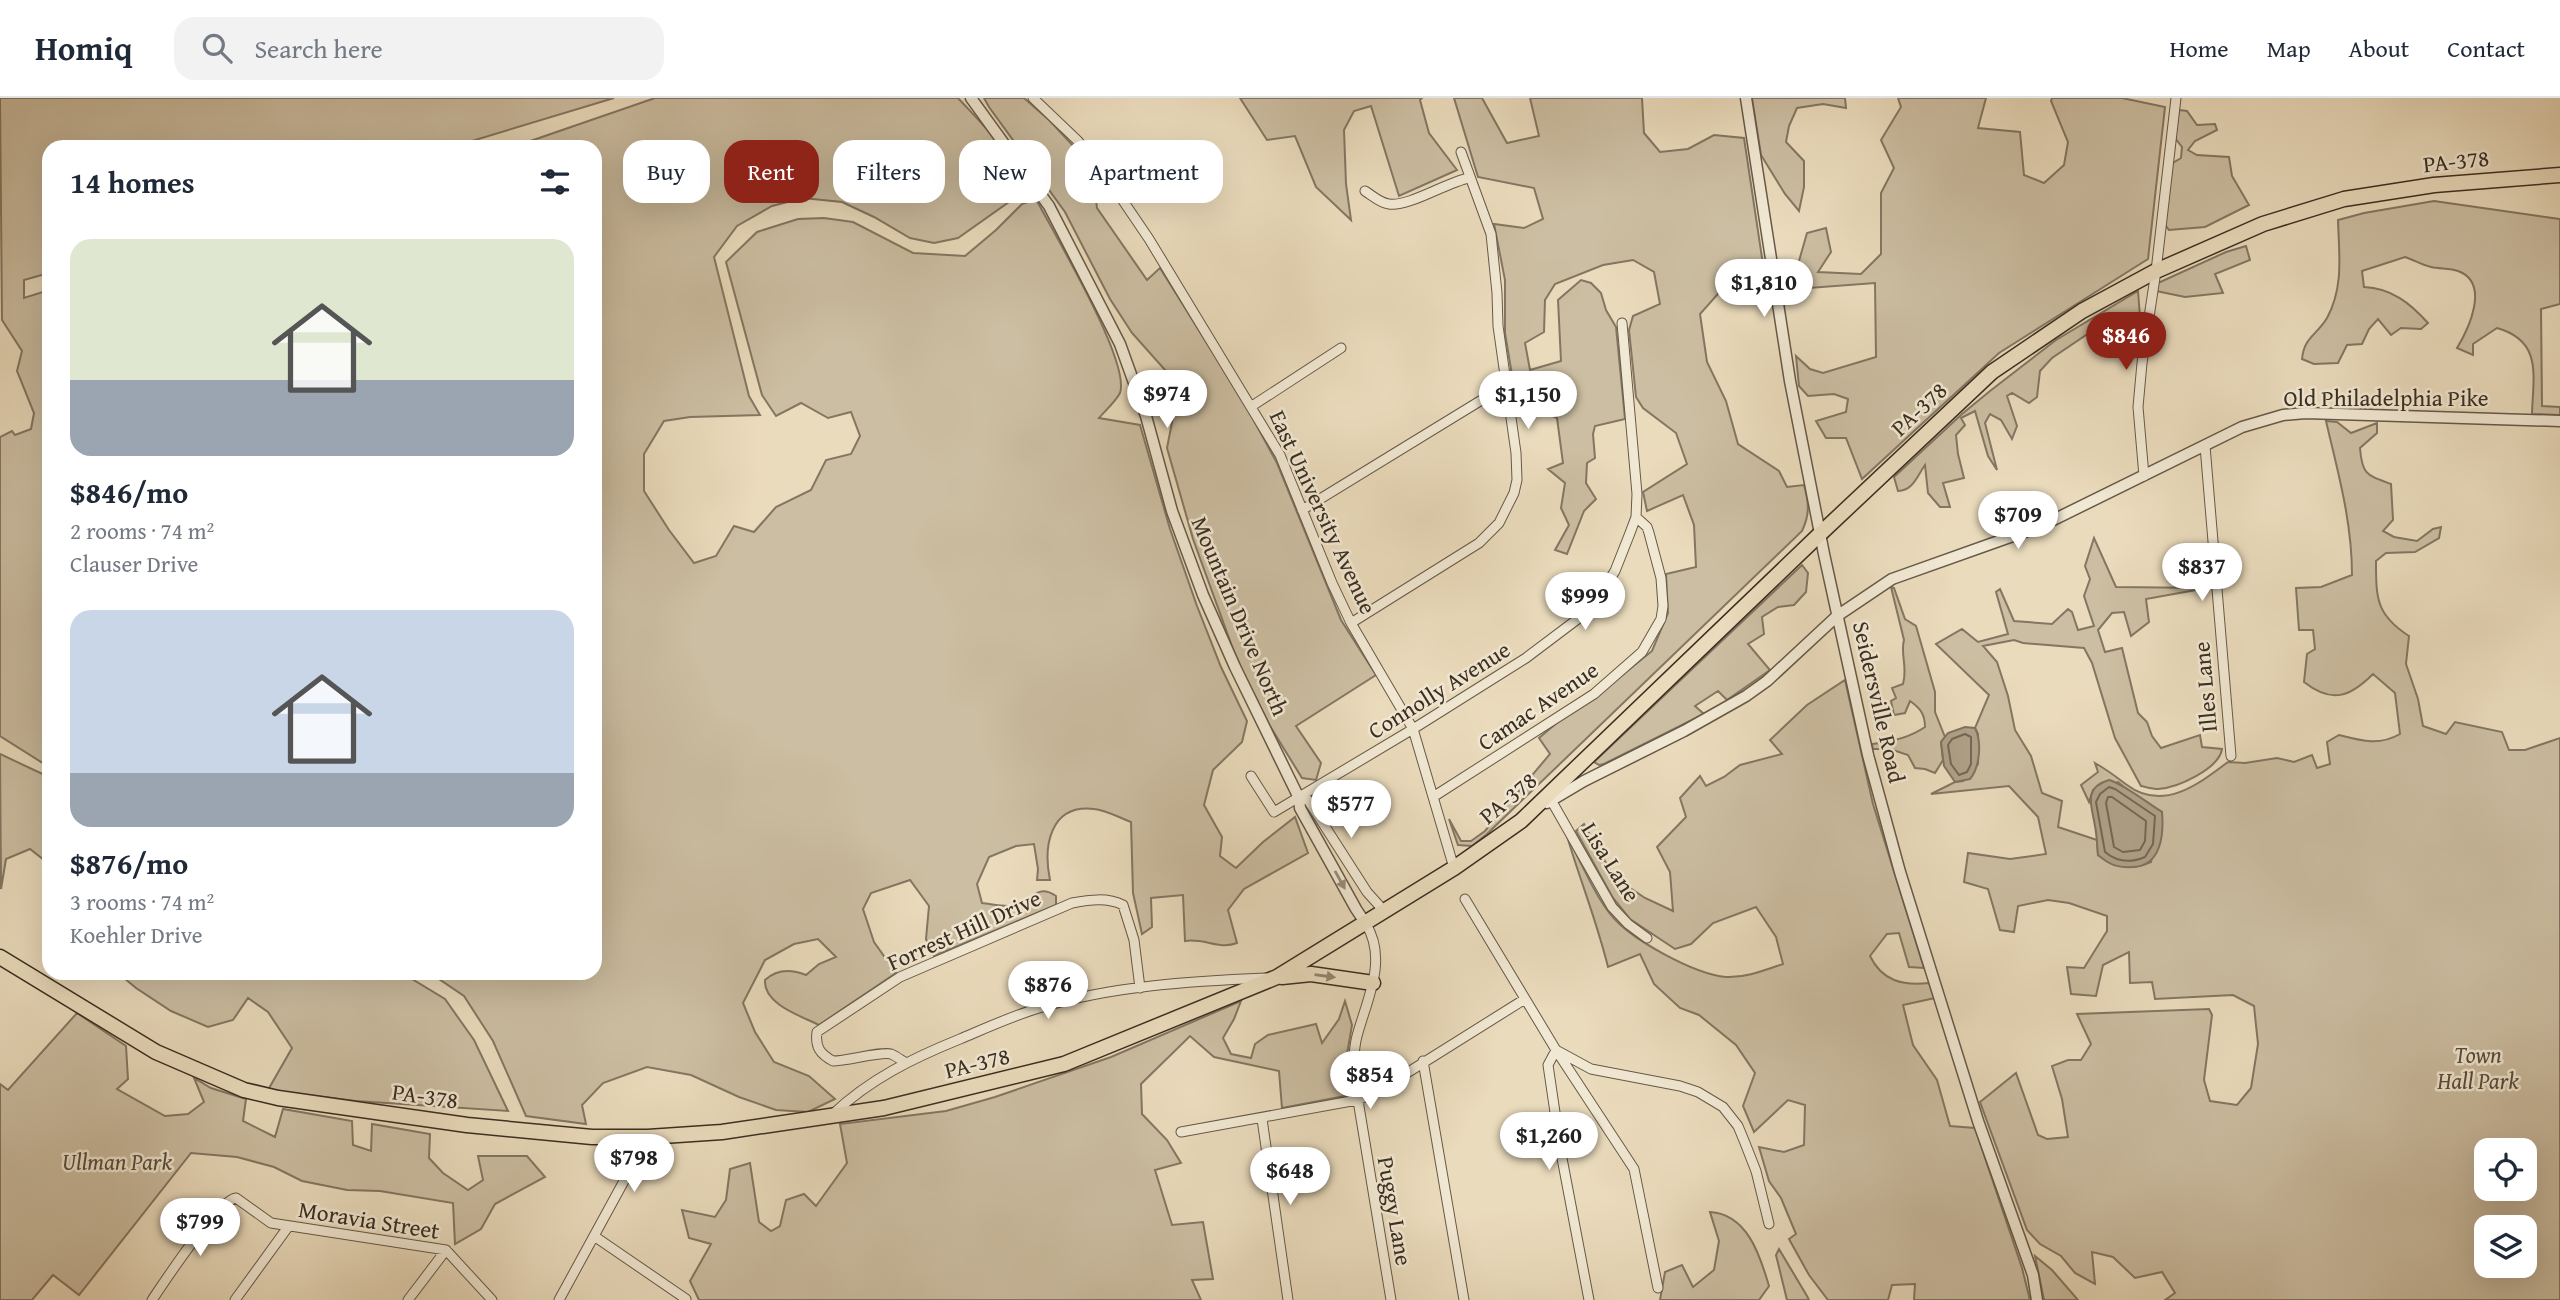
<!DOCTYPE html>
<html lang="en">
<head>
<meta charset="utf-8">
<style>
	:root { --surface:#fff; --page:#f2f2f3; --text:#1f2937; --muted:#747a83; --line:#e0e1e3; --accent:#8f2418 }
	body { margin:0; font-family:"Gentium Book Plus",serif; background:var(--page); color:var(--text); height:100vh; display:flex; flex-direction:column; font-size:26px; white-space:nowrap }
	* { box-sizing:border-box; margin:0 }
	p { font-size:23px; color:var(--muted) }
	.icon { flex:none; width:38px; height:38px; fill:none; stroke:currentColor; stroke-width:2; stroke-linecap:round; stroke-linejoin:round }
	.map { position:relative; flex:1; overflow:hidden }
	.side { position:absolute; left:42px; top:42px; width:560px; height:840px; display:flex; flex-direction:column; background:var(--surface); border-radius:21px; box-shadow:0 7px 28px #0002 }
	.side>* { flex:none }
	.top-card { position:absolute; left:623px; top:42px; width:665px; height:63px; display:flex; gap:14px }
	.buttons { position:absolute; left:2474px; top:1040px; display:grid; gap:14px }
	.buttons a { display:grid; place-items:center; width:63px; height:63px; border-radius:14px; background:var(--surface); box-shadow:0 7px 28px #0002; font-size:35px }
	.price { position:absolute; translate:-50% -60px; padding:0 16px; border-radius:24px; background:#fff; color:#222; font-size:23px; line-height:46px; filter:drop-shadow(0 2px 4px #0008) }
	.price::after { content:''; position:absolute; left:50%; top:42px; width:21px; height:16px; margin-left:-10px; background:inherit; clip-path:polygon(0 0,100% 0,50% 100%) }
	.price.current { background:var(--accent); color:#fff }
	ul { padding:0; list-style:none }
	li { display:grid; align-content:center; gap:14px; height:371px; padding:0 28px }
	li span { display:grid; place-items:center; height:217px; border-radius:21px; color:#555 }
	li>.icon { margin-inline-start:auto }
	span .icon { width:126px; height:126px; fill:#fffc; stroke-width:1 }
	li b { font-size:30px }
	h2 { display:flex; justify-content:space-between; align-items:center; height:84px; padding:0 28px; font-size:30px }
	.pill { padding:0 24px; border-radius:21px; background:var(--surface); box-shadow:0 7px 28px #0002; font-size:24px; line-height:63px }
	.pill.current { background:var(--accent); color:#fff }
	header { display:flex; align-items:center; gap:42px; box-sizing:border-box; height:98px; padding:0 35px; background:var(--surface); border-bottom:2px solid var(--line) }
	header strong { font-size:33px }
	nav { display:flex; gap:38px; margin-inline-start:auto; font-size:24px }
	.search { width:490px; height:63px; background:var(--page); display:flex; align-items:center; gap:18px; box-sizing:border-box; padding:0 24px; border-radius:21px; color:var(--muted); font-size:26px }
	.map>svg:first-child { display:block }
</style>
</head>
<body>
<header>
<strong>Homiq</strong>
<div class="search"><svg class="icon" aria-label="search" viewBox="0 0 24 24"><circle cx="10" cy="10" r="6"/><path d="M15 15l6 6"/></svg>Search here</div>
<nav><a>Home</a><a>Map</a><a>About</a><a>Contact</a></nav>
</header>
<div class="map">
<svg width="2560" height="1202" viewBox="0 0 2560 1202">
	<rect width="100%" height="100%" fill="#eadbbc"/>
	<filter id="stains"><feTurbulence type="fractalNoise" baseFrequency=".00286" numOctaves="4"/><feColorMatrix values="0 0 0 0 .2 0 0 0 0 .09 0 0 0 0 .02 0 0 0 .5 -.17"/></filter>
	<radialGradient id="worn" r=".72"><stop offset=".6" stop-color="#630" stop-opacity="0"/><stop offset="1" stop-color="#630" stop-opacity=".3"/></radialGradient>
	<path fill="#ccbea2" stroke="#837662" stroke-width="2" fill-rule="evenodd" d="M0,0h614l-162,49h-403v126l-25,7v18l25,-8v477l-49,-31v-299l12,-6 3,4 16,-6 3,-16 -17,-42 5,-20 -20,-31z
		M655,0h303c25,27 56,56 65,91l-7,8 -58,41 -24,5 -24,-5 -36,-21 -32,-15 -39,-4 -31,8 -35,20 -23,31 35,139 11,19 -70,2 -26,4 -20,33v37l25,39 25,33 22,-7 18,-30 20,6 22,-25 35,-17 15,-30 25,-6 9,-18 -9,-24 -23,6 -27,-15 -25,13 -14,-21 -36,-133 31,-30 41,-13 26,-1 29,4 60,31 52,3 31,-26 26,-26 14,-5c17,33 95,163 84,194 -4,8 -15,18 -21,25l41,7 30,104 27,77 24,61 26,54 -5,21 -29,28 -9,35 18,32 -2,19 16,12 27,-26 32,-25 13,36 -64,36 -16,21 9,33c-18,7 -32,-5 -52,-2l-2,-46 -32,3 1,29 -10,7 -9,-41 -2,-71c-11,-4 -25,-12 -37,-13 -44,-5 -51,37 -44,71h-13l1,-11 -4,-25 -18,2 -27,11 -12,27 5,19c10,1 25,5 34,2 16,-4 20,-22 40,-9v9l-122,51 -8,-17 3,-33 -19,-26 -39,13 -8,16 11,33 22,31 -77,52c-18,-9 -56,-21 -54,-45 12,-11 26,-11 41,-5l13,-11 17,-7 -18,-18 -24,5 -29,16 -22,43 12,29 19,30 35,14 26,23 -27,13 -32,-2 -37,-13 -48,-22 -44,-8 -44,16 -21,22 4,19 -60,-8 -33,-75 -29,-45 -34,-23h165v-826h-82z
		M984,0h40l25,22 43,46 5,42 50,72 13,-12 85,136 32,59 64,157 35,55 -80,51 25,37 -5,17 -14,-2 -32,-52 -33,-66 -44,-121 -26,-91 8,-41 -9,-36 -34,-38 -22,-34 -45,-87 -76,-105z
		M1240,0h182l-2,2 9,33 28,37 -58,26 -28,-90 -17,5 -10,19 2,54 5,36 -35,-33 -21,-51 -28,4z
		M1454,0h28l25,45 32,-7 -9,-38h112l2,35 16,19 28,-3 26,-14 30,3 20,133 -40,16 -24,27 7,48 19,39 12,43 41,27 8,16 17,-2c5,18 6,29 -2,46l-315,303 -15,12 -14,-1 -9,-26 12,22h10l14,-10 65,-77 -11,-16 19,-16 41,-28 53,-43 16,-38 -2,-39 30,-7 -2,-42 -11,-30 -36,16 -4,-19 44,-28 -11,-31 -33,-25 -7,-11 -7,-67 4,-14 27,-12 -6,-32 -21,-12 -30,5 -48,19 -10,16 -1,32 -19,11 5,27 31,-9 -3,-61 23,-20 10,3 10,10 5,17 10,17 9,92 -30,7 -2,8 2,24 -8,5 -1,20 10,16 -12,12 -17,43 -12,-4 14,-25 -8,-17 4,-25 -17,-14 15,-6 -6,-45 -15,-7h-24l-13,-78v-53l-11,-56 30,4 19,-9 -9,-31 -56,-11z
		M1752,0h93l1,10 -23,-4 -26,4 -8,18 -3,16 18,19v26l-5,24 -14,-17 -24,-39z
		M1898,0h88l-8,30 42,4 4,43 20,8 20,-18 4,-23 -17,-41 1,-3h70l43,9 -17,152 -149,94 -137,126 -16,-41h-20l-10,-17 30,-9 2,-13 -14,-5 -26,2 -9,-10 -3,-30 14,13 13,4 53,-16 -1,-74 -80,6 -13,-3 2,-11 15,-14 8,-28 19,-5 5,24 -13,20 43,2 20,-20v-61l13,-25 -13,-28 20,-33z
		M2179,12l8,1 10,14 18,-1 2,6 -22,11 -7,9 9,5 32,2 3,19 17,29 -44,22 -36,3 -5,-6 7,-60 10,-6 1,-11 -7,-9z
		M2434,103l126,18v85l-19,5 1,97 18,1v8l-28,-1c1,-38 11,-73 -35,-86l-24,16v11l-16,-7c11,-18 34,-65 1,-77 -8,-3 -18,-2 -27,-4 -9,-2 -17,-7 -26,-10l-43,14 2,16c27,1 46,16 64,36l-7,6 -20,-1 -10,7 -13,-16 -9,10 -7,15 -15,1 -9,18 -24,1 -12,-5c2,-22 15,-24 25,-41 17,-31 12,-64 11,-98l26,-7z
		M2246,148l4,14 -35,14 8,19 -38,4 -29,-6 2,-8 68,-31z
		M2138,193l2,26 -7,8 -11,-5 -21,5 -49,33 -12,13 -3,26 -8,6 -17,-10 -5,3 10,30 -5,13 -11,-19 -11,-6 -5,9 12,47 -9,-14 -13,-45 -14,7 4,7 -9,10 2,19 6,24 -21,5 7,24h-10l-12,-14 -3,-28c-8,11 -12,26 -27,26l-4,-14 68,-63 28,-23 66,-51z
		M2326,323l11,1 14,11 26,-10v10l-17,15c2,27 7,27 31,36l2,36 -10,11 11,6 23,4 16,-12 8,-2 -2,11 -24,14 -29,1 -10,8c0,37 0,54 33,75l-3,28 12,35 5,27 23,8 9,-12 47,10 7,18h16l35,-12v562h-395l10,-7 -13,-21 -27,6 -22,-21 -21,-5 3,32 -20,-11 -14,-17 -21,-12 -13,-14 -47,-128 36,-29 22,62 9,4 21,-2 -6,-38 -10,-33 16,-6h13l10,-16 -14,-30 132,-5 3,6 -8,65 6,21 27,4 14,-17 7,-44 -4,-38 -21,-11 -78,4 -3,-17 -22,1 -1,-31 -26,13 -7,31 -25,-2 -4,-27 17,1 23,-37v-15l-38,-13 -21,-3 -30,6 -4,26 -14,-2 -12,-41 -24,-7 4,-29 42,6 36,-5 -8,-37 -29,-31 -78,8 24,-12 8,-1 15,-17v-30l-3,-6 14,-33 -53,-51 26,-15 16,13 30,-8 -12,-42 4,-3 14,32 38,3 16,-15 4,3 6,18 16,-4 -10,-30 6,-17 -5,-13 9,-28 22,49 91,1 -61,11 3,23 -18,14 -7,-24 -12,1 -14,17 7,22 17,-4 16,65 9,9 5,14 9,12 39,-13 2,12 20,2c-3,20 -45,39 -64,40 -5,0 -12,-2 -17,-3l-26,-48 -23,-75 -8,-15 -61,-5 -9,-3 -31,6 14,16 11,34 7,34 16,26 11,37 20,8 -4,26 39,13 1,15c21,11 29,17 53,7l11,-50 -28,-17 -16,-13 -25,8 -4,12 -8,-17 17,-13 -3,-9c14,8 20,13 32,22 36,27 72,-1 101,-23l17,1 32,-5 17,4 18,-7 5,13 13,-4 -3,-22 12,-7c23,6 40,11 61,-1l-5,-41 -22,-19c-23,23 -41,30 -69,8l3,-28 8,-5 -2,-19h-14l-3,-42 25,-1 31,-12c0,-54 -14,-102 -26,-154zM2487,1052h38v38h-38zM2487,1129h38v38h-38z
		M1802,467l6,8 -2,19 -12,13 -16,2 -16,10 2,17 -16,10 22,26 -43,30 -9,-9 -23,15 9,8 -100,50 -5,1 -5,-3z
		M1891,489l3,1 11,31 11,7 19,66v20l10,25 -4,5 2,18 -8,13 -10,-4 -10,-1 -7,-13 -18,-6h-17l-1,-5c19,-2 37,-6 53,-17 0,-13 -5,-19 -15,-26l-5,12 -11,2 -3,-14 5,-3 -4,-10 11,-4c5,-17 -3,-30 1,-44z
		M1845,582l28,124 51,164 -15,-1 -10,-34 -12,1 -17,22c12,25 33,30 59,27l6,15 -32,7 10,40 24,35 13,46 25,2 47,140 8,32h-116l1,-16 -23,1 -4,15h-60l-19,-25 -20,-36 7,-5 -15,-36 -12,-17 -10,-34 25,5 20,-7 1,-40 -17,-5 -34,32 -11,-26 12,-33 -19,-28 -37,-30 -19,-7 -26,-24 -14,-30 -32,13c-11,-45 -28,-87 -41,-131 12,22 29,62 45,80 20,24 82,58 114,61 20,1 39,-7 57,-13l-7,-27 -20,-30 -43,16 -22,21 -16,5 -45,-30 -17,-21 -37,-67 8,-7 30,53 31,21 28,13 -3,-39 -13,-25 29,-30 -6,-19 20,-22 6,10 18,-9 16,-12 42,-11 -12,-14 37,-35z
		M0,656l49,23v87l-19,-15 -24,10 -5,30z
		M118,875h284l43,26 29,41 34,71 -152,-10 -88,-11 24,-42 -24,-36 -20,-14 -15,22 -25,7 -37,-16 -35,-23z
		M1241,903l-7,18 -11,19 8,16 20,4 4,-14 13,-9 48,-11 6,19 17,-24 6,-18 7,24 -7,41 4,23 -4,7 -63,12 -3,-37 -65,-14 -24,-21 -49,48 1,30 25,26 14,23 -26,7 17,55 31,-3 10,57 -21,1 9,20h-502l-9,-19 21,-37 -22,-6 -7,-28 33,7 11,-17 4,-31 20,-6 9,59 12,9 9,-5 6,-26 18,-6 12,12 31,-43 -7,-39 106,-13 49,-14 116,-40z
		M77,915l49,33 2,33 -11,10 48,27 23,-2 16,-12 -10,-24 17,10 35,11 -3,22 32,16 8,-28 69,12 1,24 18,6 1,-27 58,10 -1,24 14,15 25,17 15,-10 -5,-24h49l18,21 -50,27 -14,25 -26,15 -2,-41 -73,-12 -33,-1 -45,-9 -28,-14 -37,-10 -46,-4 -112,142 -26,-20 -21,25h-32v-216l8,6z
		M1710,1114c37,2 50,43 59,74l-10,14h-99l5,-28 17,-7 11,22 21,-17 5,-29z
		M1779,1151l28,47 2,4h-22l-11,-45z
		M2035,1158l17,14 26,30h-34z"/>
	<path fill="#aea087" stroke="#80725e" stroke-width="2" d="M1965,629l10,1c7,14 5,39 -5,51l-15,3 -11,-16 -3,-24 7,-9z
		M2109,682c13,3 40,24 53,32 2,23 -1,54 -29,55 -16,1 -23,-2 -35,-12 -1,-10 -1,-19 -3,-29 -3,-20 -13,-38 14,-46z"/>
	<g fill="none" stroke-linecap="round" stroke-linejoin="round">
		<path stroke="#746754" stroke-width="2" d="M1965,636l6,3v27l-4,8 -8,3 -8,-11 -3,-19 4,-6z
			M2109,689l6,2 40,27 -2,28 -8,13c-14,6 -28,5 -40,-5l-9,-50 4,-8z
			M2108,699h4l34,24 -1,20 -5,9 -17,2 -9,-5 -8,-44z"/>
		<g stroke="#665948" stroke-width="11">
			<path id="minor" d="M1033,0l45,43 31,39 40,59 131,216 52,128 19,40 62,106 41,139
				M1365,93c8,5 15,12 24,13 20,3 58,-22 80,-26
				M1252,308l89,-58
				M2205,348l26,310
				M2144,378l-6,-69 4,-44 14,-92 20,-173
				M1302,412l178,-109 27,-13
				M1351,525l128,-80 20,-20 15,-30 3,-13 -1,-27 -18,-127 -1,-33 -6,-59 -30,-82
				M1251,678l23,36 139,-83 113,-71 57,-43 21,-27 11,-17 15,-38 6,-16 1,-23 -15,-171
				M1433,699l161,-103 48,-42 19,-33 2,-13 -2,-28 -12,-45 -2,-6 -11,-10
				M1299,700l9,2 59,92 18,20
				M1551,702l61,107 16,17 19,14
				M1465,801l91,151 35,19 89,17 18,6 25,15 15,19 7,17 11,28 13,53
				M1366,826c22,36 1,75 -9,112 -3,11 -3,22 -4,34l38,230
				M1423,963l41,239
				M906,965c-5,-3 -10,-7 -15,-9 -9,-3 -44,7 -58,7 -13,-7 -18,-14 -16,-29l83,-55 172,-74c17,-3 35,-6 51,2l11,35 6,48
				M833,1016c37,-35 80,-56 127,-75 26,-11 52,-23 79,-31 73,-22 152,-27 227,-30
				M1262,1021l26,181
				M1181,1034l176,-32 18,-7 150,-94
				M594,1138l92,63
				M152,1202c13,-19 65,-99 84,-102l35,25 175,27 46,50
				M235,1202l53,-73
				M408,1202l38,-50
				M559,1202l89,-163
				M1589,1202l-28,-147 -13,-88 8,-15 78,119 24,119"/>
		</g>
		<g stroke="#665948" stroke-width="13">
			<path id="tertiary" d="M971,0l78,108 71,138 26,72 26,95 31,84 32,72 64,131 1,10 56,101 10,15
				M1746,0l44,283 34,173 44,201 32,117 78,249 55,154 4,25
				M1547,705l37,-22 100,-50 62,-35 21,-15 70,-65 55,-37 149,-53 201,-99 41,-12 23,-2 254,8"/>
		</g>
		<g stroke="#3a2e21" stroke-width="17">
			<path id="primary" d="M0,859l156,95 88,38 34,8 189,27 125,12h56l74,-5 162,-24 180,-44 213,-87 177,-109 67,-47 300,-288 171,-161 90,-61 74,-40 107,-47 81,-25 90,-14 126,-10
				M1282,879l29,-3 62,9"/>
		</g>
		<use href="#minor" stroke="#f1e8d3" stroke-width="9"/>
		<use href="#tertiary" stroke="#f1e8d3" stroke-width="10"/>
		<use href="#primary" stroke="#eadbbc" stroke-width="14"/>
	</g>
	<defs><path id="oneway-solid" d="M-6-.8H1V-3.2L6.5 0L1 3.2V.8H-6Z" transform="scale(1.75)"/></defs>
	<use fill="#968b7a" href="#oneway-solid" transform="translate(1340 782) rotate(61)"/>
	<use fill="#92846e" href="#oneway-solid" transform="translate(1325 878) rotate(8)"/>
	<g text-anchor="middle" stroke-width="5" stroke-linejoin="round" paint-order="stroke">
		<g font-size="23" fill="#3a2e21" stroke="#f1e8d3">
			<text transform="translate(2456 63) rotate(-6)" y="8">PA-378</text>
			<text x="2386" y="308">Old Philadelphia Pike</text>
			<text transform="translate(1919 311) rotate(-43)" y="8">PA-378</text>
			<text transform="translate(1323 414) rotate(65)" y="8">East University Avenue</text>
			<text transform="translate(1240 518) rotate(67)" y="8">Mountain Drive North</text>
			<text transform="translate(2205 589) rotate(-95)" y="8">Illes Lane</text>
			<text transform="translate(1439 592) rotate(-32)" y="8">Connolly Avenue</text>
			<text transform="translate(1879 604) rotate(77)" y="8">Seidersville Road</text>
			<text transform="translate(1538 608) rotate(-34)" y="8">Camac Avenue</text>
			<text transform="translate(1508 700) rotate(-40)" y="8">PA-378</text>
			<text transform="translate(1611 764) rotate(58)" y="8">Lisa Lane</text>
			<text transform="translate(964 832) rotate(-24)" y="8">Forrest Hill Drive</text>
			<text transform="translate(977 965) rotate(-14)" y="8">PA-378</text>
			<text transform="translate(425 998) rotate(8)" y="8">PA-378</text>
			<text transform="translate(1395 1113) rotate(80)" y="8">Puggy Lane</text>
			<text transform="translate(369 1122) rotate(9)" y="8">Moravia Street</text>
		</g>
		<g font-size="23" font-style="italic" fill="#574b3b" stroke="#f1e8d3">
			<text x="2478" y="965">Town<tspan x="2478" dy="26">Hall Park</tspan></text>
			<text x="117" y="1072">Ullman Park</text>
		</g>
	</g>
	<rect width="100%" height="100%" filter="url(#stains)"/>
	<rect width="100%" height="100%" fill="url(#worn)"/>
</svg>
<div class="buttons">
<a><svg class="icon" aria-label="locate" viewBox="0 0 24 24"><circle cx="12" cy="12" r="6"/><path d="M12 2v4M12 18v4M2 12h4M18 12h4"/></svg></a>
<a><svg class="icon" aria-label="layers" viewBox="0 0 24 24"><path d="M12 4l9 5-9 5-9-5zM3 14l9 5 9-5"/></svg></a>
</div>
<b class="price" style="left:1764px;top:221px">$1,810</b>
<b class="price current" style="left:2126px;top:274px">$846</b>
<b class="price" style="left:1167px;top:332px">$974</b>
<b class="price" style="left:1528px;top:333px">$1,150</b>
<b class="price" style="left:2018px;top:453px">$709</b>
<b class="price" style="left:2202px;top:505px">$837</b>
<b class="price" style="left:1585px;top:534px">$999</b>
<b class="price" style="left:1351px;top:742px">$577</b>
<b class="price" style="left:1048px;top:923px">$876</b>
<b class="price" style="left:1370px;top:1013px">$854</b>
<b class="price" style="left:1549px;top:1074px">$1,260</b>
<b class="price" style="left:634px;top:1096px">$798</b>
<b class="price" style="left:1290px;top:1109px">$648</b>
<b class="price" style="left:200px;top:1160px">$799</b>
<div class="top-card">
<a class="pill">Buy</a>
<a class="pill current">Rent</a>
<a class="pill">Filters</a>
<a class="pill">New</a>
<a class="pill">Apartment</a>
</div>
<section class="side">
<h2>14 homes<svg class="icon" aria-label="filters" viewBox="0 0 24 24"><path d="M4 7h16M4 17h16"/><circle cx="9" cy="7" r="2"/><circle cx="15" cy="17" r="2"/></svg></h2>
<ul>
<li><span style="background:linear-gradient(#dfe7d0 65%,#9aa5b1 0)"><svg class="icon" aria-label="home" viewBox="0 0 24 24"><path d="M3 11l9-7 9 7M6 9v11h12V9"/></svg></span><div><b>$846/mo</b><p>2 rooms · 74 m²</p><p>Clauser Drive</p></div></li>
<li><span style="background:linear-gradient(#c9d6e8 75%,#9aa5b1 0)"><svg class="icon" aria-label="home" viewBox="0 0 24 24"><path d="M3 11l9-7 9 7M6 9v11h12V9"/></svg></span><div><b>$876/mo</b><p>3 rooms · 74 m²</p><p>Koehler Drive</p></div></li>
</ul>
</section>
</div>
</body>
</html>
